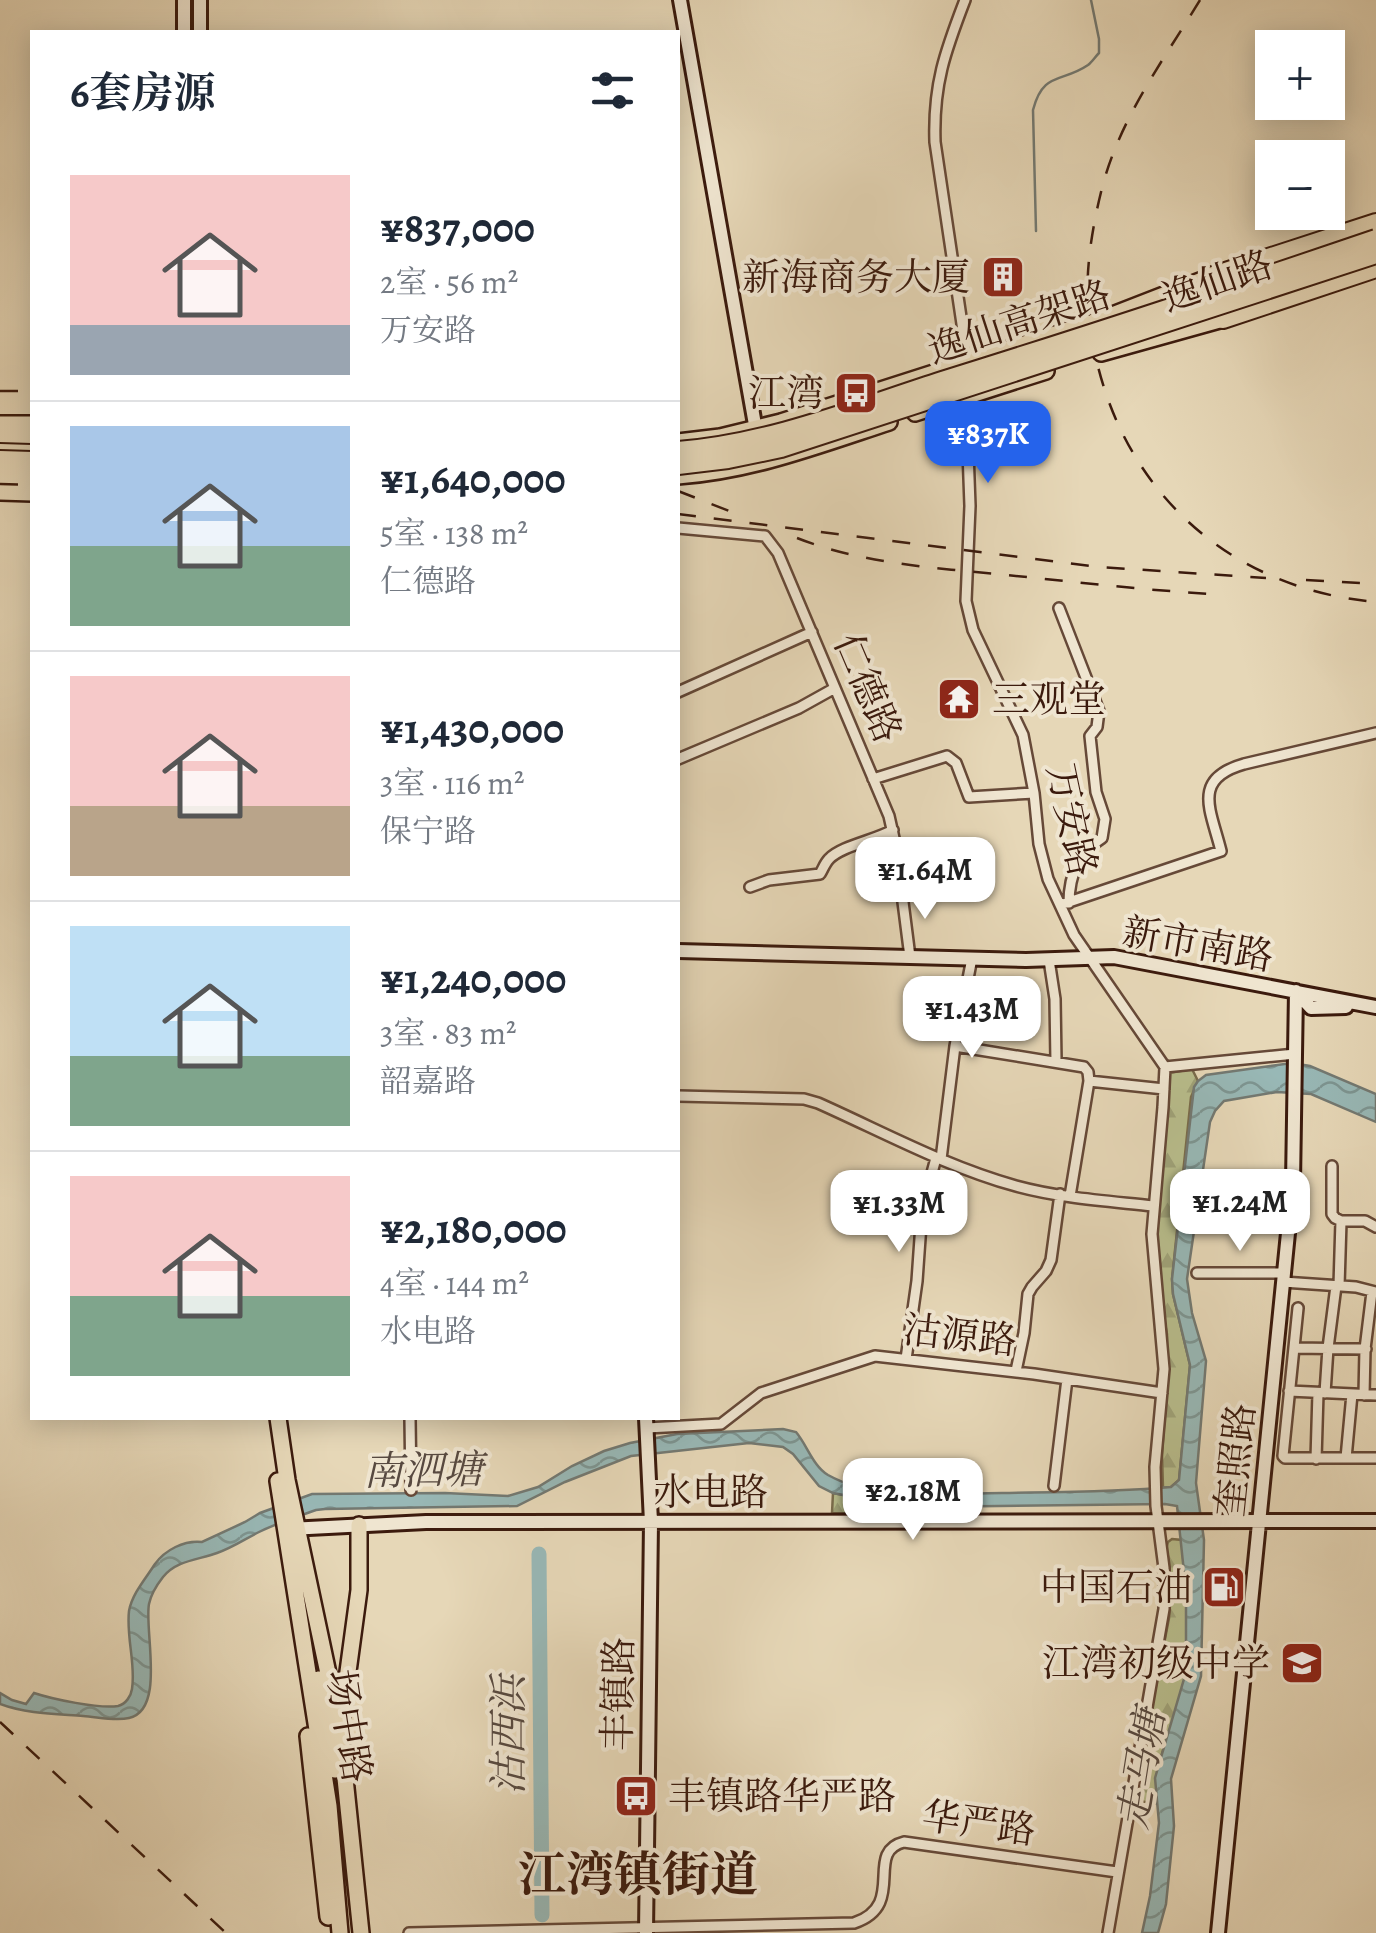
<!DOCTYPE html>
<html lang="zh">
<head>
<meta charset="utf-8">
<style>
	:root { --surface:#fff; --page:#f6f6f7; --text:#1f2937; --muted:#747a83; --line:#e0e1e3; --accent:#2563eb }
	body { margin:0; font-family:Alegreya,"Noto Serif SC",serif; background:var(--page); color:var(--text); height:100vh; display:flex; flex-direction:column; font-size:38px; white-space:nowrap }
	* { box-sizing:border-box; margin:0 }
	p { font-size:32px; color:var(--muted) }
	.icon { flex:none; width:55px; height:55px; fill:none; stroke:currentColor; stroke-width:2; stroke-linecap:round; stroke-linejoin:round }
	.map { position:relative; flex:1; overflow:hidden }
	.sheet { position:absolute; left:30px; top:30px; width:650px; height:1390px; display:flex; flex-direction:column; background:var(--surface); border-radius:0px; box-shadow:0 5px 25px #0003 }
	.sheet>* { flex:none }
	.controls { position:absolute; left:1255px; top:30px; display:grid; gap:20px }
	.controls a { display:grid; place-items:center; width:90px; height:90px; border-radius:0px; background:var(--surface); box-shadow:0 5px 25px #0003; font-size:50px }
	.price { position:absolute; translate:-50% -85px; padding:0 22px; border-radius:20px; background:#fff; color:#222; font-size:32px; line-height:65px; filter:drop-shadow(0 2px 5px #0008) }
	.price::after { content:''; position:absolute; left:50%; top:60px; width:30px; height:22px; margin-left:-15px; background:inherit; clip-path:polygon(0 0,100% 0,50% 100%) }
	.price.active { background:var(--accent); color:#fff }
	ul { padding:0; list-style:none }
	li { display:flex; align-items:center; gap:30px; height:250px; padding:0 40px }
	li+li { border-top:2px solid var(--line) }
	li span { display:grid; place-items:center; flex:none; width:280px; height:200px; border-radius:0px; color:#555 }
	li>.icon { margin-inline-start:auto }
	span .icon { width:120px; height:120px; fill:#fffc; stroke-width:1 }
	li b { font-size:42px }
	h2 { display:flex; justify-content:space-between; align-items:center; height:120px; padding:0 40px; font-size:42px }
	.map>svg:first-child { display:block }
</style>
</head>
<body>
<div class="map">
<svg width="1376" height="1933" viewBox="0 0 1376 1933">
	<defs>
		<pattern id="forest-firs" width="22" height="20" patternUnits="userSpaceOnUse" patternTransform="scale(2.5)"><rect width="22" height="20" fill="#b8bd8c"/><path d="M5 1l3.5 6h-7zM16 11l3.5 6h-7z" fill="#9fa278"/></pattern>
		<pattern id="water-waves" width="16" height="10" patternUnits="userSpaceOnUse" patternTransform="scale(2.5)"><rect width="16" height="10" fill="#98b8b6"/><path d="M0 5q4-4 8 0t8 0" fill="none" stroke="#7d9592"/></pattern>
	</defs>
	<rect width="100%" height="100%" fill="#e6d7b7"/>
	<filter id="stains"><feTurbulence type="fractalNoise" baseFrequency=".002" numOctaves="4"/><feColorMatrix values="0 0 0 0 .2 0 0 0 0 .09 0 0 0 0 .02 0 0 0 .5 -.17"/></filter>
	<radialGradient id="worn" r=".72"><stop offset=".6" stop-color="#630" stop-opacity="0"/><stop offset="1" stop-color="#630" stop-opacity=".3"/></radialGradient>
	<path fill="url(#forest-firs)" stroke="#7a6c4c" stroke-width="2.5" d="M1192,1069l6,12 -7,16 -19,182 1,15 17,71 -11,115 -8,7 -8,1 -1,-33 5,-73v-48l-9,-49 -3,-45 14,-167z
		M833,1493l68,13 1,8 -70,-1z
		M1172,1539l10,1c2,44 10,90 4,134 -7,45 -35,84 -29,130l-23,-4 35,-182 2,-25 -5,-44 2,-7z"/>
	<path fill="url(#water-waves)" stroke="#737972" stroke-width="2.5" d="M1292,1063l18,3 66,28v28l-65,-28 -34,-2 -53,9 -9,10 -5,11 -23,157 5,34 14,48 -10,122 8,57 -3,136 -30,103 3,47 -8,78 -8,29h-16l8,-37 9,-73 -4,-45 31,-106v-81l-9,-85 -12,-2 -245,3 -19,-1 -68,-13 -14,-7 -26,-32 -10,-7 -34,-4 -118,13 -66,26 -48,24 -192,3 -9,1c-19,7 -39,13 -57,22 -14,7 -27,16 -42,21 -19,7 -40,7 -54,24 -7,9 -12,17 -14,27 -5,26 17,106 -20,114 -14,3 -31,-1 -46,-2 -27,-2 -57,-2 -83,-12v-11l12,7 14,4 8,-11c18,6 65,16 84,13 8,-2 13,-10 14,-17 4,-25 -6,-52 -3,-78 3,-17 17,-33 26,-47 10,-14 29,-24 47,-22l43,-20 15,-9 52,-19 133,-1 63,3 30,-9 34,-21 32,-15 26,-8 47,-9 106,-5 13,3c11,13 17,34 32,43 50,28 119,18 174,18 57,-1 113,-1 169,-6l8,-7 11,-115 -17,-71 -1,-15 22,-192 4,-6 8,-6z"/>
	<g fill="none" stroke-linecap="round" stroke-linejoin="round">
		<path stroke="#737972" stroke-width="2.5" d="M1036,231l-3,-121c10,-39 29,-27 55,-45 4,-3 7,-8 11,-12v-14l-8,-39"/>
		<path stroke="#98b8b6" stroke-width="15" d="M539,1554l3,361"/>
		<g stroke="#664938" stroke-width="14">
			<path id="street" d="M965,0c-20,52 -32,85 -30,142l30,202 1,21
				M966,396l4,110 -4,95 7,29 50,105 11,58 5,51 9,35 26,56 91,132 -2,40 -11,127 12,135 -9,98 1,39 8,62v41l-56,324
				M678,528l87,8 13,17 111,263 7,31 14,110
				M1059,608l40,103 -2,16 -7,9 6,56 9,27 -3,19c-24,15 -33,37 -33,65
				M678,692l134,-60
				M678,759l121,-51 36,-20
				M873,779l74,-23 9,7 13,34 65,-4
				M750,887l19,-7 51,-6c3,-5 5,-11 9,-15 12,-13 47,-19 64,-29
				M1060,905l161,-54c-10,-41 -30,-72 23,-87l132,-31
				M1049,960l6,39 1,62
				M955,1046l129,21 4,5 1,9 -19,115
				M1165,1067l130,-13
				M1089,1081l75,8
				M678,1096l126,3 14,4c65,29 129,64 198,83 44,12 92,15 137,20
				M941,1159l14,-113 17,-88
				M1332,1166v48l3,4 6,3 -2,65
				M1341,1221h24l11,6
				M1197,1273h87
				M1283,1282l73,5 19,5
				M1298,1308l-15,148 2,2h91
				M1294,1348l72,1
				M906,1359l11,-78 5,-71 14,-52
				M1016,1371l8,-38 4,-39 4,-7 14,-16 5,-11 9,-66
				M1289,1391l87,4
				M1325,1393l3,-45 8,-62
				M1364,1395l1,-46 7,-57
				M410,1418l1,72
				M647,1428l74,-4 40,-31 114,-37 159,18 128,19
				M1346,1458l6,-64
				M1316,1459l2,-66
				M1054,1486l13,-107
				M409,1933l445,-10c54,-18 9,-71 50,-81l213,30"/>
		</g>
		<g stroke="#3b1a0d" stroke-width="18">
			<path id="secondary" d="M680,0l77,436
				M184,32v-32
				M200,32v-32
				M678,951l348,9 88,-3 262,50
				M1297,993l14,15 35,-1
				M289,1529l137,-7 950,-1
				M646,1933l5,-411 -5,-104
				M1218,1933l75,-750 3,-192"/>
		</g>
		<g stroke="#3b1a0d" stroke-width="20">
			<path id="primary" d="M1101,353l122,-34 9,-6
				M915,413l131,-42
				M0,424h32
				M678,442l42,-5 61,-15 321,-103 108,-42h7
				M678,476c73,-5 141,-31 211,-54
				M0,492l32,1
				M278,1418l9,62 53,250 21,203
				M278,1481l51,325 11,127
				M319,1679l16,91
				M342,1716l17,-126v-65
				M308,1736l20,181"/>
		</g>
		<g stroke="#3b1a0d" stroke-width="22">
			<path id="highway" d="M1210,277l166,-54
				M1223,319l153,-51
				M0,433l32,1
				M0,460l32,1
				M0,477h32"/>
		</g>
		<use href="#street" stroke="#efe5d0" stroke-width="9"/>
		<use href="#secondary" stroke="#efe5d0" stroke-width="12"/>
		<use href="#primary" stroke="#e6d7b7" stroke-width="15"/>
		<use href="#highway" stroke="#e6d7b7" stroke-width="18"/>
		<path stroke="#3b1a0d" stroke-width="2.5" stroke-dasharray="18 18" stroke-linecap="butt" d="M1200,0c-37,61 -80,118 -98,188 -10,40 -18,87 -13,128 17,158 128,272 287,286
			M0,391h32
			M0,484l32,1
			M678,491l59,23
			M678,514l421,53 167,11
			M797,538c66,26 139,30 210,37 68,7 136,15 205,19
			M1306,580l70,4
			M0,1722l226,211"/>
		<g stroke="#3b1a0d" stroke-width="22" stroke-linecap="butt">
			<path id="highway-bridge" d="M678,451c91,-7 177,-42 264,-70 145,-45 290,-93 434,-142
				M678,465l50,-6 53,-11 595,-194"/>
		</g>
		<use href="#highway-bridge" stroke="#e6d7b7" stroke-width="18"/>
	</g>
	<defs>
		<g id="building-square" transform="scale(2.25)"><rect x="-9" y="-9" width="18" height="18" rx="4" fill="#8f2418" stroke="#efe5d0"/><path d="M-4-6H4V6H1V3H-1V6H-4ZM-2.5-4.3h1.7v1.8h-1.7ZM.8-4.3h1.7v1.8H.8ZM-2.5-1h1.7V.8h-1.7ZM.8-1h1.7V.8H.8Z" fill="#fff"/></g>
		<g id="bus-square" transform="scale(2.25)"><rect x="-9" y="-9" width="18" height="18" rx="4" fill="#8f2418" stroke="#efe5d0"/><path d="M-5-6H5V4H4V6H2V4H-2V6H-4V4H-5ZM-3.5-4V0h7V-4ZM-3.5 1.2v1.5H-2V1.2ZM2 1.2v1.5H3.5V1.2Z" fill="#fff"/></g>
		<g id="temple-square" transform="scale(2.25)"><rect x="-9" y="-9" width="18" height="18" rx="4" fill="#8f2418" stroke="#efe5d0"/><path d="M0-6L5-2H3V0L6.5 2.5H4V6H1.5V3h-3V6H-4V2.5H-6.5L-3 0V-2H-5Z" fill="#fff"/></g>
		<g id="fuel-square" transform="scale(2.25)"><rect x="-9" y="-9" width="18" height="18" rx="4" fill="#8f2418" stroke="#efe5d0"/><path d="M-5.5-6h7V0h2V4h1.3V-2.5L3-4.5l.8-.8L6-3V5H2.5V1h-1V6h-7ZM-4.2-4.7v3.2H.2V-4.7Z" fill="#fff"/></g>
		<g id="school-square" transform="scale(2.25)"><rect x="-9" y="-9" width="18" height="18" rx="4" fill="#8f2418" stroke="#efe5d0"/><path d="M0-5L7-2L0 1L-7-2ZM-4 1L0 2.5L4 1V4Q0 6-4 4Z" fill="#fff"/></g>
	</defs>
	<g fill-rule="evenodd">
		<use href="#building-square" x="1003" y="277"/>
		<use href="#bus-square" x="856" y="393"/>
		<use href="#temple-square" x="959" y="699"/>
		<use href="#fuel-square" x="1224" y="1587"/>
		<use href="#school-square" x="1302" y="1663"/>
		<use href="#bus-square" x="636" y="1796"/>
	</g>
	<g text-anchor="middle" stroke-width="8" stroke-linejoin="round" paint-order="stroke">
		<g font-size="38" fill="#3b1a0d" stroke="#efe5d0" text-anchor="end">
			<text x="970" y="290">新海商务大厦</text>
			<text x="824" y="406">江湾</text>
			<text x="992" y="712" text-anchor="start">三观堂</text>
			<text x="1192" y="1600">中国石油</text>
			<text x="1270" y="1676">江湾初级中学</text>
			<text x="668" y="1809" text-anchor="start">丰镇路华严路</text>
		</g>
		<g font-size="38" fill="#3b1a0d" stroke="#efe5d0">
			<text transform="translate(1217 281) rotate(-19)" y="13">逸仙路</text>
			<text transform="translate(1019 322) rotate(-18)" y="13">逸仙高架路</text>
			<text transform="translate(868 688) rotate(67)" y="13">仁德路</text>
			<text transform="translate(1072 820) rotate(78)" y="13">万安路</text>
			<text transform="translate(1198 944) rotate(10)" y="13">新市南路</text>
			<text transform="translate(960 1335) rotate(6)" y="13">沽源路</text>
			<text transform="translate(1235 1460) rotate(-84)" y="13">奎照路</text>
			<text x="711" y="1505">水电路</text>
			<text transform="translate(618 1694) rotate(-89)" y="13">丰镇路</text>
			<text transform="translate(349 1726) rotate(81)" y="13">场中路</text>
			<text transform="translate(979 1823) rotate(8)" y="13">华严路</text>
		</g>
		<g font-size="40" font-style="italic" fill="#574940" stroke="#efe5d0">
			<text transform="translate(423 1470) rotate(-1)" y="14">南泗塘</text>
			<text transform="translate(508 1735) rotate(-90)" y="14">沽西浜</text>
			<text transform="translate(1141 1769) rotate(-81)" y="14">走马塘</text>
		</g>
		<g font-size="48" font-weight="bold" fill="#3b1a0d" stroke="#efe5d0">
			<text x="638" y="1891">江湾镇街道</text>
		</g>
	</g>
	<rect width="100%" height="100%" filter="url(#stains)"/>
	<rect width="100%" height="100%" fill="url(#worn)"/>
</svg>
<div class="controls">
<a>+</a>
<a>−</a>
</div>
<b class="price active" style="left:988px;top:486px">¥837K</b>
<b class="price" style="left:925px;top:922px">¥1.64M</b>
<b class="price" style="left:972px;top:1061px">¥1.43M</b>
<b class="price" style="left:1240px;top:1254px">¥1.24M</b>
<b class="price" style="left:899px;top:1255px">¥1.33M</b>
<b class="price" style="left:913px;top:1543px">¥2.18M</b>
<section class="sheet">
<h2>6套房源<svg class="icon" aria-label="filters" viewBox="0 0 24 24"><path d="M4 7h16M4 17h16"/><circle cx="9" cy="7" r="2"/><circle cx="15" cy="17" r="2"/></svg></h2>
<ul>
<li><span style="background:linear-gradient(#f6c9c9 75%,#9aa5b1 0)"><svg class="icon" aria-label="home" viewBox="0 0 24 24"><path d="M3 11l9-7 9 7M6 9v11h12V9"/></svg></span><div><b>¥837,000</b><p>2室 · 56 m²</p><p>万安路</p></div></li>
<li><span style="background:linear-gradient(#a9c7e8 60%,#7fa58c 0)"><svg class="icon" aria-label="home" viewBox="0 0 24 24"><path d="M3 11l9-7 9 7M6 9v11h12V9"/></svg></span><div><b>¥1,640,000</b><p>5室 · 138 m²</p><p>仁德路</p></div></li>
<li><span style="background:linear-gradient(#f6c9c9 65%,#b9a48a 0)"><svg class="icon" aria-label="home" viewBox="0 0 24 24"><path d="M3 11l9-7 9 7M6 9v11h12V9"/></svg></span><div><b>¥1,430,000</b><p>3室 · 116 m²</p><p>保宁路</p></div></li>
<li><span style="background:linear-gradient(#bfe0f5 65%,#7fa58c 0)"><svg class="icon" aria-label="home" viewBox="0 0 24 24"><path d="M3 11l9-7 9 7M6 9v11h12V9"/></svg></span><div><b>¥1,240,000</b><p>3室 · 83 m²</p><p>韶嘉路</p></div></li>
<li><span style="background:linear-gradient(#f6c9c9 60%,#7fa58c 0)"><svg class="icon" aria-label="home" viewBox="0 0 24 24"><path d="M3 11l9-7 9 7M6 9v11h12V9"/></svg></span><div><b>¥2,180,000</b><p>4室 · 144 m²</p><p>水电路</p></div></li>
</ul>
</section>
</div>
</body>
</html>
